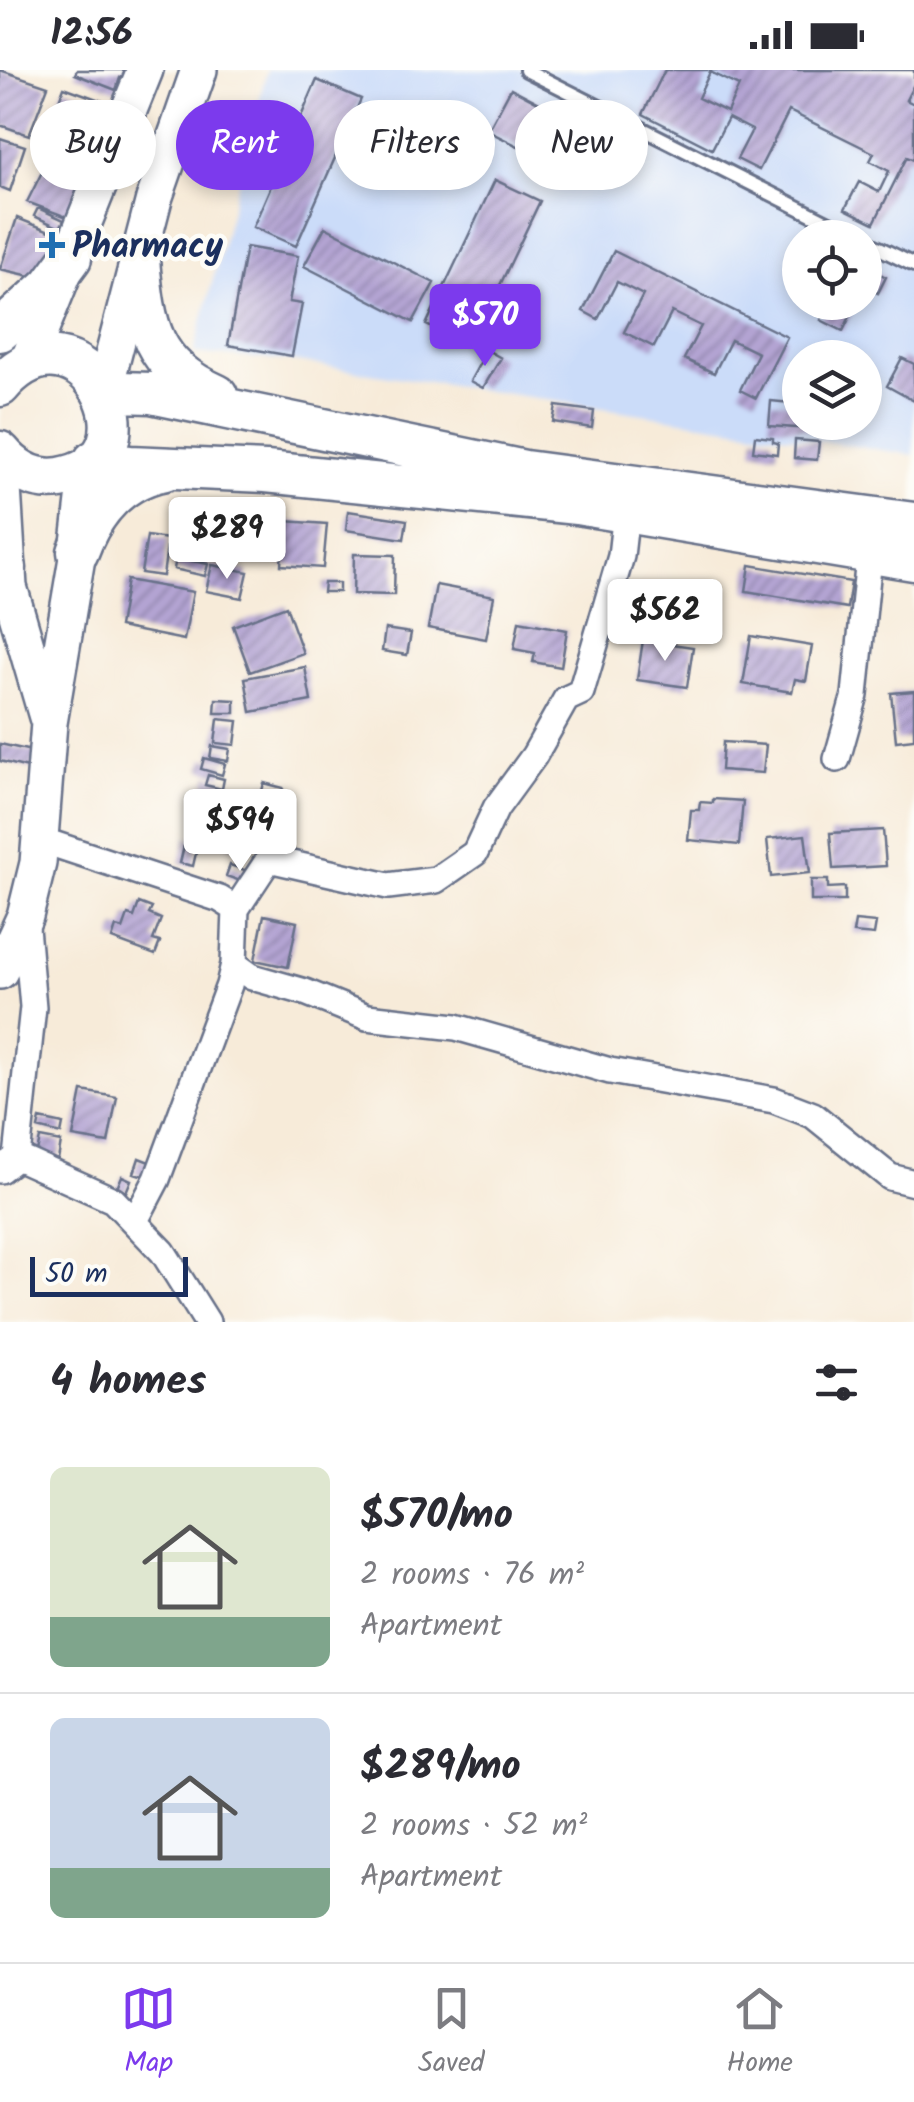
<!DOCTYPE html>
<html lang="en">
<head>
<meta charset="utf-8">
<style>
	:root { --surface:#fff; --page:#f2f2f3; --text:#2b2b33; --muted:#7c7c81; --line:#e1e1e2; --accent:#7c3aed }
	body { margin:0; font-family:Kalam,sans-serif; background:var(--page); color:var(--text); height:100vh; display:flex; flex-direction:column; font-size:38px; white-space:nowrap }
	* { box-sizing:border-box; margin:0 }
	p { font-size:32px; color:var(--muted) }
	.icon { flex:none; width:55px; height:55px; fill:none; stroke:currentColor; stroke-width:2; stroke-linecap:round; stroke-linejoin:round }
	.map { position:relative; height:1252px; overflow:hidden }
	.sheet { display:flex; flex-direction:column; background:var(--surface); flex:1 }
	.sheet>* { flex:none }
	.banner { position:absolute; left:30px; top:30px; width:855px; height:90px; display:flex; gap:20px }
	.tools { position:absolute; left:782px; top:150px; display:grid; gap:20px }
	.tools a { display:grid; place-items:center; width:100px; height:100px; border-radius:50%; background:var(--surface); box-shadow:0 5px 15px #0003; font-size:50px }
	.scale { position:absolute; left:30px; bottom:25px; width:158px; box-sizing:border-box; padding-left:10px; border:5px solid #1b2f5e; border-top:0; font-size:28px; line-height:35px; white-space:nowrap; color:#1b2f5e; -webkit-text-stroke:8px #fdfcf7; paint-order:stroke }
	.price { position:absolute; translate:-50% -85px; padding:0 22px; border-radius:10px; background:#fff; color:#222; font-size:32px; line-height:65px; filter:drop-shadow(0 2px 5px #0008) }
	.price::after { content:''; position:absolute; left:50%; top:60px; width:30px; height:22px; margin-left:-15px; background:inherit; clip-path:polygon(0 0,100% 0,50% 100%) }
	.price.active { background:var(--accent); color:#fff }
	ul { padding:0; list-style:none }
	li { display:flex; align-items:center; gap:30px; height:250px; padding:0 50px }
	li+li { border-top:2px solid var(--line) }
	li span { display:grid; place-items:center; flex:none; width:280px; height:200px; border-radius:15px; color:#555 }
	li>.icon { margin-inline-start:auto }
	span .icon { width:120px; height:120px; fill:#fffc; stroke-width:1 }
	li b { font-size:42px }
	h2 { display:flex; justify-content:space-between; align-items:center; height:120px; padding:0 50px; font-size:42px }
	.chip { padding:0 35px; border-radius:45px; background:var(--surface); box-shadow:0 5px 15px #0003; font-size:35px; line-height:90px }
	.chip.active { background:var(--accent); color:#fff }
	.status { display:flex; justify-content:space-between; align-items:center; height:70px; padding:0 50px; background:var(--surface); direction:ltr }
	.status svg { height:28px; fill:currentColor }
	.tabs { display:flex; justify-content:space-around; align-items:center; height:140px; border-top:2px solid var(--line); background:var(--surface); font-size:28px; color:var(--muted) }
	.tabs a { display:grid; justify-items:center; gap:5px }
	.tabs .active { color:var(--accent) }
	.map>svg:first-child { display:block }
</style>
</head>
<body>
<div class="status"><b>12:56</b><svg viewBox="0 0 49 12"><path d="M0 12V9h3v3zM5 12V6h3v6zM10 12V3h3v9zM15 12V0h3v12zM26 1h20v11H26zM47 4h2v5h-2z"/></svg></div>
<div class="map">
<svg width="914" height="1252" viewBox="0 0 914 1252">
	<defs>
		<pattern id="building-hatch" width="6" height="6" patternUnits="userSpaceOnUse" patternTransform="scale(2.5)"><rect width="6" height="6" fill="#b4a4d3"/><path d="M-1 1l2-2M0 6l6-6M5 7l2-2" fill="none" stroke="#9286ae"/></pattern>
	</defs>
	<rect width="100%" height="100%" fill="#fdfcf7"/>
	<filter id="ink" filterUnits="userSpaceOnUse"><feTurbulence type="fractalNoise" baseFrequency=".01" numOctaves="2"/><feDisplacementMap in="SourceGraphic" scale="20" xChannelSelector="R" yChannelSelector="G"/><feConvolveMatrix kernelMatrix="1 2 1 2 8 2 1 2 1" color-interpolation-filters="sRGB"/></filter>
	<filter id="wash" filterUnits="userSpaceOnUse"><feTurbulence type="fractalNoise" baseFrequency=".0048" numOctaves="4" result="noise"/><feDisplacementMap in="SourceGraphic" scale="40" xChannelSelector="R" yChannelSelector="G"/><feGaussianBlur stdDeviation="2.25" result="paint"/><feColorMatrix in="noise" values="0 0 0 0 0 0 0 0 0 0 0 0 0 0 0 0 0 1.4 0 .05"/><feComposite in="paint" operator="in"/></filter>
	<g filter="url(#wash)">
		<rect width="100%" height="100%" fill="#f7ebd9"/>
		<path fill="#cbdcf9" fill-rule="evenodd" d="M267,0h647v385l-624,-94 -96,-8zM800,168h65v64h-65zM800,288h65v64h-65z"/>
		<g id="blocks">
			<path fill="url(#building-hatch)" fill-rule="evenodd" d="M0,0l48,16 -19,49 -29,-10z
				M77,0h58l-5,12 -10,-4 -4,12 -41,-16z
				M665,0h249v14l-8,16 8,4v56l-7,-3 -33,66 -29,-14 14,-27 20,10 10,-21 -19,-10 4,-8 -85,-42 -30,59 -22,-11 15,-29 -24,-12 -16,31 -69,-35zM710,2l29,14 -12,26 -29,-14z
				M317,10l44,19 -65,147 -43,-19z
				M64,17l55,20 -20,54 -55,-20z
				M511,18l61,32 -22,42 -62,-31z
				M0,68l25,8 -15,45 -10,-4z
				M52,82l40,15 -20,52 -45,-17z
				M495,110l45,21 -69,145 -45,-21z
				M38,138l26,12 -4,8 -26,-12z
				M17,148l53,21 -26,40 -44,-10z
				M325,157l109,56 -21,39 -109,-56z
				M246,177l52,9 -9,46 13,2 -10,52 -64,-11z
				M614,181l173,86 -31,61 -16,-8 18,-37 -27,-13 -17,33 -30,-14 17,-33 -29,-14 -18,35 -30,-15 19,-37 -26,-13 -19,37 -15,-8z
				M865,196l21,11 -8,16 -13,-6z
				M830,232h27l-14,29 -22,-11z
				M487,280l14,8 -18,30 -13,-7z
				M902,288l12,6v37l-27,-15z
				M771,331l29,3v18h9v7l-40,-3z
				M556,336l38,5 -2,17 -39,-6z
				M755,366l18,2v4l5,1 -1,11 -24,-3z
				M795,370l24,2 -2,18 -23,-2z
				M217,438l62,3 -2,36 -62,-3z
				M348,441l59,9 -3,19 -58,-9z
				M284,451l43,3 -4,44 -42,-3z
				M147,466l21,3 -5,37 -22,-3z
				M192,470l19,2 -3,19 -18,-2z
				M354,484l41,1 -1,40 -41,-1z
				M176,488l32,6 -3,12 -31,-7z
				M212,495l36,7 -6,26 -36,-7z
				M750,495l101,17 -4,26 -101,-17z
				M127,510l66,12 -9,48 -65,-13z
				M324,513h15v9h-16z
				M436,515l58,11 -8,43 -58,-11z
				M286,536l17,47 -53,19 -17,-46z
				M519,551l48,9 -6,37 -28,-5 2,-9 -21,-4z
				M385,559l26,4 -4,22 -25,-4z
				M751,566l61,10 -6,35 -11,-2 -3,13 -49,-8z
				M643,570l50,7 -6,40 -50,-7z
				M305,597l6,34 -60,11 -6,-34z
				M914,621v48l-18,2 -5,-48z
				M216,629l19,1v13h-20z
				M218,649l20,2 -3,24 -20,-2z
				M723,672l43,3 -3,28 -42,-3z
				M0,674l36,8 -4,17 -32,-8z
				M212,676l18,3 -2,12 -18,-3z
				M204,688l21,6 -3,11 -21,-6z
				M208,705l16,4 -2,10 -17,-4z
				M264,713l19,5 -9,40 -20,-5z
				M211,728l38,13 -13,37 -38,-13z
				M713,729l30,2 -4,44 -51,-5 3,-30h8l1,-8 13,1z
				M883,760l3,36 -53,3 -3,-36z
				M805,765l5,38 -39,4 -4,-38z
				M186,767l13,3 -6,26 -13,-3z
				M230,795l23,8 -4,11 -23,-8z
				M811,810h17v8l17,-1v14h-34z
				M139,833l13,5 -3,6 12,5 -8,21 7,2 -5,13 -43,-16 4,-12 7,2 5,-14 6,2z
				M264,845l33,7 -9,45 -33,-7z
				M855,851l21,2 -2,12 -21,-2z
				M82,1021l35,6 -9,46 -35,-6z
				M40,1049l23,5 -2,10 -23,-6z
				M40,1068l21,4 -3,18 -22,-3z
				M139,1088l13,5 -5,14 -13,-4z
				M122,1106l9,4 -5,12 -9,-4z"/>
		</g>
	</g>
	<g filter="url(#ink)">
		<use href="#blocks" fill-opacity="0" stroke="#687189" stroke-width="2.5"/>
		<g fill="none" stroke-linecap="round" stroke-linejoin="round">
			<g stroke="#687189" stroke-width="18">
				<path id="lane" d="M526,0l333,168
					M865,171l49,24"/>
			</g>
			<g stroke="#687189" stroke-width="30">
				<path id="street" d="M837,689l18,-64 16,-157
					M41,770l179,59 16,10 -2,55 -5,21 -72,194 -22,42
					M236,839l33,-50 119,27 48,-6 39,-27 21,-45 38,-52 32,-57 15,-7 40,-136 5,-44
					M234,894l18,13 53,15 62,25 89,10 154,44 164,29 39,15 77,62 24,6
					M17,1087l96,43 50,52 44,70
					M0,1100l17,-13 16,-150 -8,-91"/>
			</g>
			<g stroke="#687189" stroke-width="40">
				<path id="secondary" d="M27,294l118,-294
					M104,321l50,-192 45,-129
					M1,384l8,133 38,130
					M0,901l25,-55 13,-53 11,-140 29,-171 10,-86"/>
			</g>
			<g stroke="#687189" stroke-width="45">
				<path id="primary" d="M139,190c6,67 12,106 78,135
					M0,261l51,-46 20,-27
					M0,316c80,-94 169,74 60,92 -25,4 -45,-8 -60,-26
					M106,326l15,-4 30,1 374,78 389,52
					M94,391l36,5 136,6 311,32 337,56
					M78,482c15,-41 43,-74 87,-82
					M0,484l6,14"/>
			</g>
			<use href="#lane" stroke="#fff" stroke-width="12"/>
			<use href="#street" stroke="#fff" stroke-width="25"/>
			<use href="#secondary" stroke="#fff" stroke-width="35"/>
			<use href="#primary" stroke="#fff" stroke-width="40"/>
		</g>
	</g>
	<path fill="#1f6fb2" stroke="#fdfcf7" stroke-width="4" d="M47 160h10v10h10v10h-10v10h-10v-10h-10v-10h10z"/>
	<g text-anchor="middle" stroke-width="9" stroke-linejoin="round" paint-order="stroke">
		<g font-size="35" font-weight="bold" fill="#1b2f5e" stroke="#fdfcf7" text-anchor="start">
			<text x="72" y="187">Pharmacy</text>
		</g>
	</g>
</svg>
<div class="tools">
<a><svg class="icon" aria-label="locate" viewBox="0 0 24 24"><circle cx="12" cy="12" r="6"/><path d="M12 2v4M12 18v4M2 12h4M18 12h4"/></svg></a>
<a><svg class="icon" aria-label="layers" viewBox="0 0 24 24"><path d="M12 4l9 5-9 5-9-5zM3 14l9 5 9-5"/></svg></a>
</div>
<div class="scale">50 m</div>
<b class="price active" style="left:485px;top:299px">$570</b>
<b class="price" style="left:227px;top:512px">$289</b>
<b class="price" style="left:665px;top:594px">$562</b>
<b class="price" style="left:240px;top:804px">$594</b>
<div class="banner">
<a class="chip">Buy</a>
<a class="chip active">Rent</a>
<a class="chip">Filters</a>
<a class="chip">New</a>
</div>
</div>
<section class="sheet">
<h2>4 homes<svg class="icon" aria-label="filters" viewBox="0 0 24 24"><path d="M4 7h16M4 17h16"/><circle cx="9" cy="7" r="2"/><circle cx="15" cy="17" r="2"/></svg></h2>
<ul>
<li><span style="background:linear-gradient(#dfe7d0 75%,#7fa58c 0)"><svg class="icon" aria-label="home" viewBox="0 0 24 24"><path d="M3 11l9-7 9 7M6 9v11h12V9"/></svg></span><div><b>$570/mo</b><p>2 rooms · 76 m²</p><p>Apartment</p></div></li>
<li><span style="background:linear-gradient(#c9d6e8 75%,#7fa58c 0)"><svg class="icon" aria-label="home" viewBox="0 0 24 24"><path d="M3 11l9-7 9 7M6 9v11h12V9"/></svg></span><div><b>$289/mo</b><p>2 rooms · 52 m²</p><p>Apartment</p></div></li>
</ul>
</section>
<nav class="tabs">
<a class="active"><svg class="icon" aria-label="map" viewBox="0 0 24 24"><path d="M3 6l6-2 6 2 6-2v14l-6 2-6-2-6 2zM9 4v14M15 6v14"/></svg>Map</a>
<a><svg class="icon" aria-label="saved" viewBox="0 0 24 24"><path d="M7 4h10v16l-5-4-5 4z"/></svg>Saved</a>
<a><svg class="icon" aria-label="home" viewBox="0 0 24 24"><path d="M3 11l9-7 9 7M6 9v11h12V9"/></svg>Home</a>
</nav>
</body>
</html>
